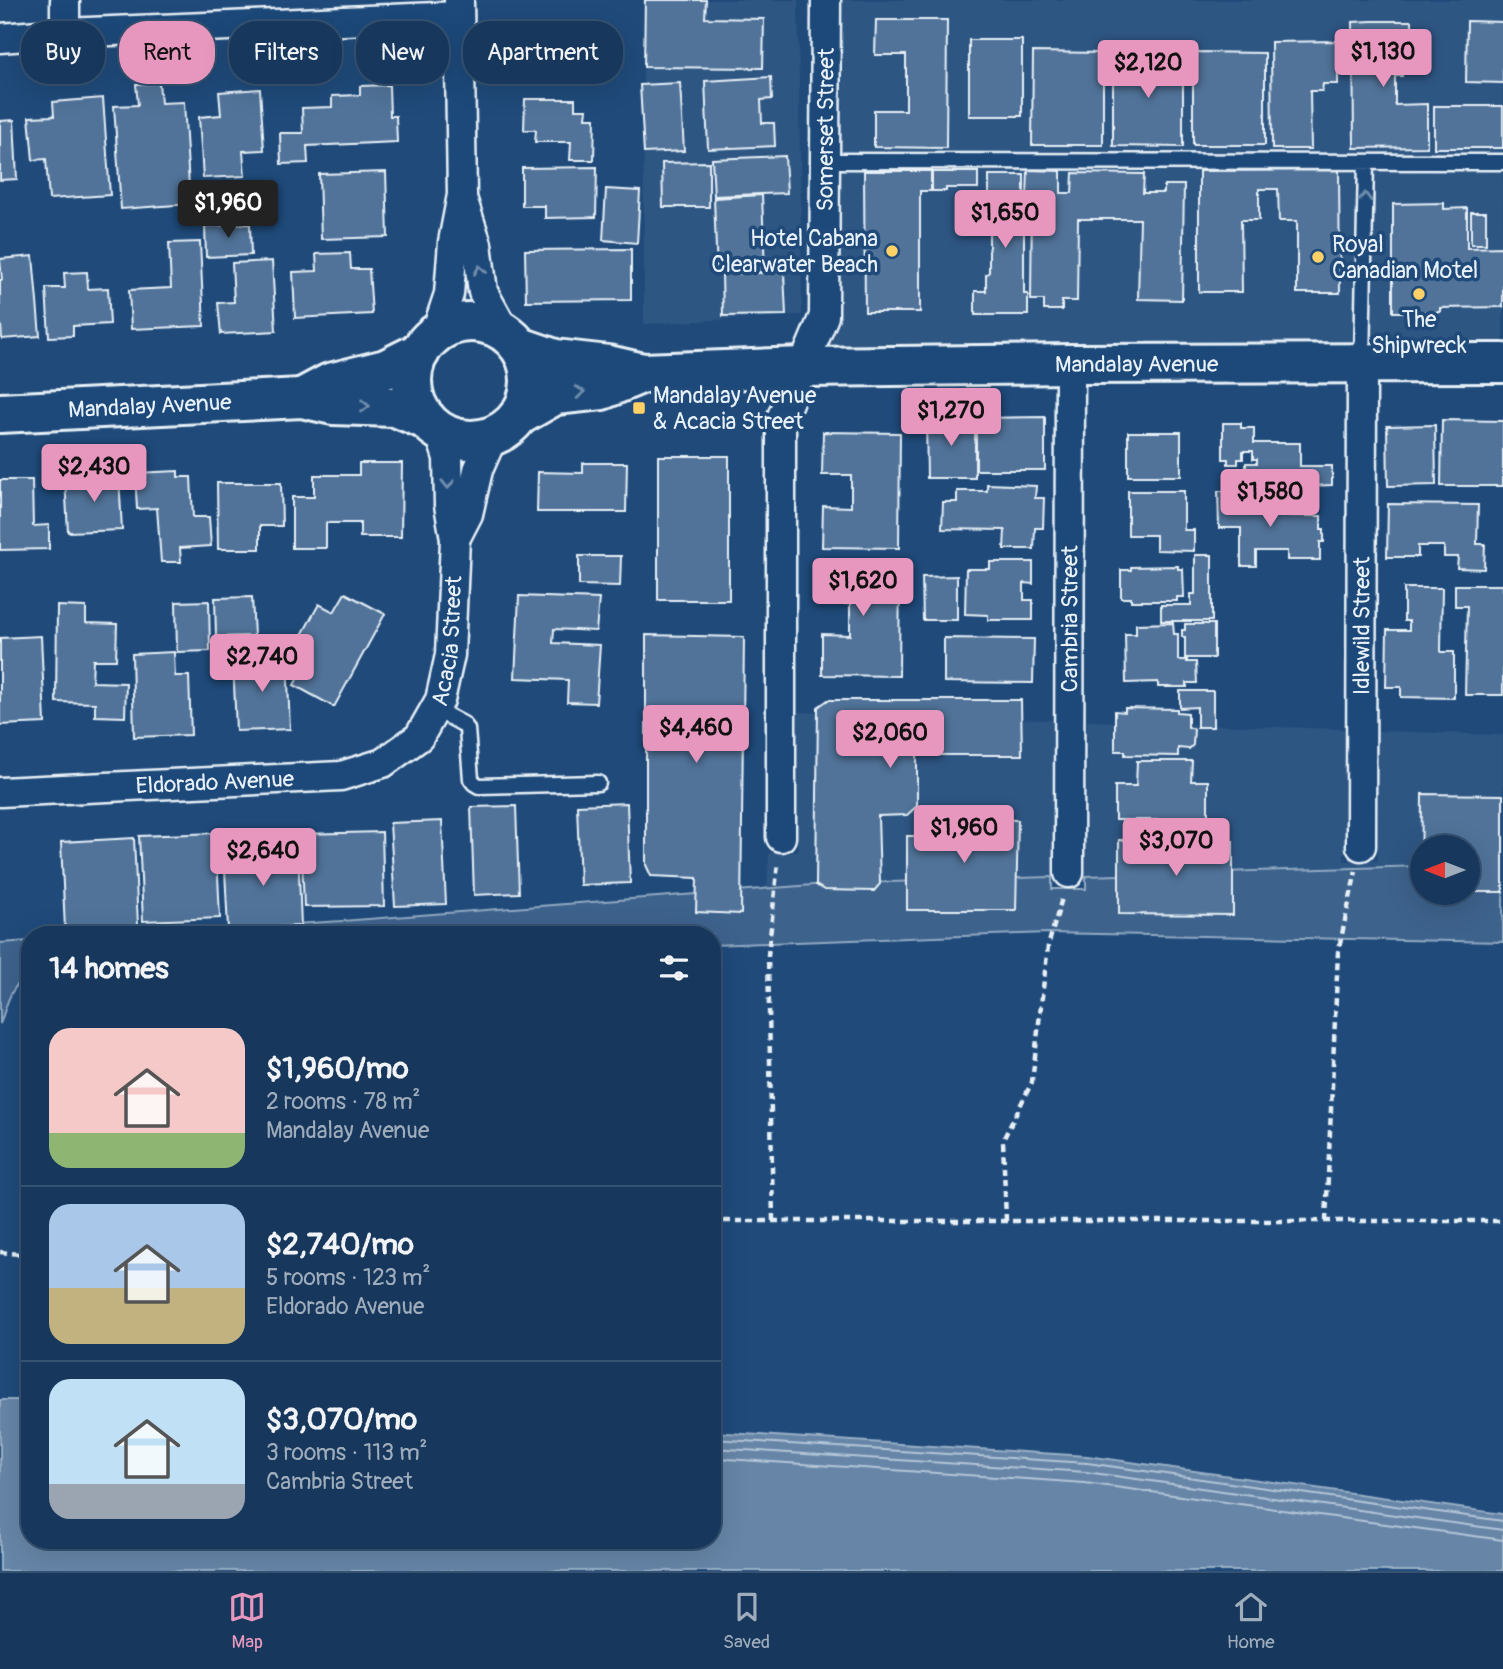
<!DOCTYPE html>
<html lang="en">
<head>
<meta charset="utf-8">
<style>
	:root { --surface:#17385c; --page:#203f62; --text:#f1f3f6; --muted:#9eacbb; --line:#365272; --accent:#e797bd }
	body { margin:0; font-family:Pangolin,sans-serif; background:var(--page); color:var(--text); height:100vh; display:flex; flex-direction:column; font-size:26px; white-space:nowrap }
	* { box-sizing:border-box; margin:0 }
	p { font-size:23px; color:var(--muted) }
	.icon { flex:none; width:38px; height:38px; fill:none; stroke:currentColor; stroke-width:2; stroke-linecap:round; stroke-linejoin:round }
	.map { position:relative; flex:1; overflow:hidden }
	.side { position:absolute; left:21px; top:926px; width:700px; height:623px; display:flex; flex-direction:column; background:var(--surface); border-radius:28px; box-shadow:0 7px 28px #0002,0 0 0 2px var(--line) }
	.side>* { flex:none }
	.banner { position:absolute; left:21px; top:21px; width:700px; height:63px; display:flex; gap:14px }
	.needle { width:46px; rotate:270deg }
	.fabs { position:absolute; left:1410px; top:835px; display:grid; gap:14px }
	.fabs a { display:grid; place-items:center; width:70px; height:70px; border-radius:50%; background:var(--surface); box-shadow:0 7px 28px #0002,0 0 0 2px var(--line); font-size:35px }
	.price { position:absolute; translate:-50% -60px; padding:0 16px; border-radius:7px; background:var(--accent); color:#111; font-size:23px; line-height:46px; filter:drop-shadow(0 2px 4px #0008) }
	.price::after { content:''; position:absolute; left:50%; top:42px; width:21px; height:16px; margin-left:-10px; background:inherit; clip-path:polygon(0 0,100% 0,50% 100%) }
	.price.active { background:#222; color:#fff }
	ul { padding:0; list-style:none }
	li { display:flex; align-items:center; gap:21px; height:175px; padding:0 28px }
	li+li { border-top:2px solid var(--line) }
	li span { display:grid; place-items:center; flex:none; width:196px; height:140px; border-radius:21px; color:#555 }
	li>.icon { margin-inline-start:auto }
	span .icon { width:84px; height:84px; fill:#fffc; stroke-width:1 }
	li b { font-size:30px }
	h2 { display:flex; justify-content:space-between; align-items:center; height:84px; padding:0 28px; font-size:30px }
	.tag { padding:0 24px; border-radius:28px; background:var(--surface); box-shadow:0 7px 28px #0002,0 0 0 2px var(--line); font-size:24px; line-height:63px }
	.tag.active { background:var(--accent); color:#111 }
	.tab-bar { display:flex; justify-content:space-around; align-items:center; height:98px; border-top:2px solid var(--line); background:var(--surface); font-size:19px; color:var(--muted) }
	.tab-bar a { display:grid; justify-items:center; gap:4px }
	.tab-bar .active { color:var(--accent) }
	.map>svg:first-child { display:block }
</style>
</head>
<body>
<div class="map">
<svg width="1503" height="1571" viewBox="0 0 1503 1571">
	<rect width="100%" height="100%" fill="#1f4a7a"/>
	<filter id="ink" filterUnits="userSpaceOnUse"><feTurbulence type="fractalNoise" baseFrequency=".0143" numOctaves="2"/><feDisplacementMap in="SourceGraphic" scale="14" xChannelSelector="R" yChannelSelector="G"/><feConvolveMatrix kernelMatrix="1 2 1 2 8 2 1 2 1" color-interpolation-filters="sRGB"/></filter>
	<g filter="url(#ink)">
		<path fill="#2e5683" d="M643,0h155l4,315 -158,9z
			M843,0h660v347l-675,4 13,-36z
			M798,712l254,8v157l-226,7 -59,5 2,-36 29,-1z
			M1087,721l257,8v132h34v-130l125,4v129l-35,-17h-45v19l-337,10z"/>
		<path fill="#3c628c" stroke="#92aac2" stroke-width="2" d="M1503,864v78l-456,-9 -335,12v-11h-581l211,-13 484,-37 226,-7v12h34v-13l337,-10v26h45v-27z
			M30,941v36c-21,7 -23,29 -30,47v-81z"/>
		<path fill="#6685a7" stroke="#9ab0c7" stroke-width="2" d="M0,1400h30v140h682v-108l375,24 416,58v57h-1503z"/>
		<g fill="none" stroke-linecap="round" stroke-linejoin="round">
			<path stroke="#b4c6d8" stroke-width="2" d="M712,1439l375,24 416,58
				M712,1448l374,24 417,58
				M712,1458l373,25 418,57"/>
		</g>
		<path fill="#517399" stroke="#e8f1f8" stroke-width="2" d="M645,0h61l-1,18 59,1 -1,49 -119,-1z
			M876,20h71l-1,128 -72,-1v-37h32v-55h-31z
			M1372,21h40v19h-10v36h-7v29l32,-1v43l-73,1 -1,-126z
			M1467,21l36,1v61l-37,-1z
			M590,26v45h-64l-1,-44z
			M969,40h53v76h-53z
			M1338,41v43h-15l-1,7h-12l1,58h-39l-1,-107z
			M1033,52l70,1v92h-71z
			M1193,52l72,1v92h-72z
			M1113,54h70v93l-70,-1z
			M771,77l1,22 -11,1 1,23h12l1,23 -67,3 -3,-68z
			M159,83l2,20 23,-1 6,102 -69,5 -7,-103 24,-1 -2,-21z
			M680,83l4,68 -40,2 -4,-68z
			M389,85l1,31h6l1,26 -90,4 1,17 -27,1 -1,-31h23l-1,-25 30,-1v-11l28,-1v-9z
			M260,89l4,61 -21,1 2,25 -42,2 -4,-61 22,-2 -2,-23z
			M103,98l7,97 -61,4 -3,-40 -13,1 -4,-43 25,-1 -1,-14z
			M525,99h50v10h12l-1,9h9l-1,42h-24l1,-18h-36l1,-12h-12z
			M1434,106h69v42h-69z
			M14,120l3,59 -17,1v-59z
			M785,156l2,37 -73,3 -2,-37z
			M709,162v45h-46l-1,-44z
			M597,167l-1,50 -51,1v-12h-23v-38z
			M1028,170l33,1v22h11l1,-20 71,1 -1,19h21v-8h20l-2,115 -44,-1 2,-80h-62l-1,82h-15v9h-18v-10h-13l1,-103h-5z
			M1339,170l1,123h-43v-72h-18l-1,-32h-19v31h-18l1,72h-43v-121z
			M864,171h67v20h-11v121h-55z
			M386,172l2,65 -67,2 -2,-65z
			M932,172h46v16h-32v3h-14z
			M989,175h35v119h4v21h-53v-24h11v-16l3,-3z
			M606,189l34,2 -3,52 -34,-3z
			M762,195l3,77 -48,2 -3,-76z
			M1444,203v6l23,-1v40l36,-1v60l-63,1v4h-47v-108z
			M1471,212h15v32h-15z
			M250,224l1,31 -45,2 -1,-31z
			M200,242l4,84 -73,3 -2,-39 42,-2 -2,-45z
			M631,249v51l-105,1 -1,-51z
			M350,253l1,16h18l3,45 -77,4 -2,-46 24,-1 -1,-17z
			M33,256l7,80 -38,3 -1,-14h-1v-45h2l-2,-21z
			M272,261l4,70 -55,3 -3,-31 16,-1 -2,-39z
			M87,272l1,17 20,-1 2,36 -37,2v10l-24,1 -3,-49h19l-1,-15z
			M784,272l2,43 -63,1 -1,-42z
			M1045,417v53h-69v-52z
			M975,418v60h-48l-1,-59z
			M1442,420l61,1v65h-62z
			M1223,423h18v5h13v15h46v23h32v19l-22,1v-12h-5v-3h-5v11l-54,1v-20h11v-4h-4v-8h-10v8h-5v5h-10v-5h-5z
			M1435,425l1,60 -48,1 -1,-60z
			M823,432l77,1 -1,115 -77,-1 1,-41 28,1v-32h-29z
			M1128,432h53v44h-53z
			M658,456h71v144h-71z
			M359,463h43l-1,74h-41v-14h-34v25h-34v-51h22v-22h45z
			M583,463h44l-1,49h-89l1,-40 45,1z
			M178,471v6h13l2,40h16l2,29 -31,2 1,14h-20l-4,-54 -20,1 -2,-36z
			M119,476l3,54 -54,2 -3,-53z
			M0,480h32l1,46 16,-1v24l-49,1z
			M217,483h64l1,43h-22v23h-42z
			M987,484l49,2 -1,12h9l-1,30h-8l-1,21h-30l1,-19 -63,-1 1,-27h14v-11h30z
			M1128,491h56v39h10v21l-38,-1v-15h-28z
			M1218,491h29v18h13l-1,-9h22v11h6v5h34v13h3v13h-4v18h-33v-9h-31v15h-15v-38h-22z
			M1388,504l90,1 -1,39h8l-1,25 -27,-1 1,-11h-14v-11h-26v11h-31z
			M1195,555h17v66h-51v-16h30v-11h4z
			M579,556h42l-1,30 -41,-1z
			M822,560l78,1 -1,115 -77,-1v-41l28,1v-31l-28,-1z
			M990,562h43v22l-9,-1v17h9v20h-45v-5l-23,-1 1,-45h24z
			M1178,566v3h5l1,28h-7v4h-46v-3h-10v-28h10v-3z
			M957,576v44h-34l-1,-43z
			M1455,585h48v110h-38l2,-89h-12z
			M1404,588h38l-1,64h13v46l-53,-1v-10h-15l1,-57h22v-9h-5z
			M345,593l40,21 -51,93 -40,-22 14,-26 -15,-8 26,-47 15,8z
			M519,596l80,3 -3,32 -42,-2 -1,14 47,2 -4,58 -29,-1 1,-22 -53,-2z
			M252,597l2,39 -38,1 -1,-39z
			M209,601l1,50 -33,1 -1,-50z
			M57,606l29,1v16l31,1 -1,36h-23l-1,22 34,1 -1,34 -30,-1v-13l-39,-1z
			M1173,623l1,11h4v26h9v2h9l1,21h-10v4h-29v-5l-32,1 -1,-49h11v-10z
			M1185,624h29v34h-29v-21h-3v-7h3z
			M646,635l98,2 -3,277 -45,-2 1,-34 -46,-2 -5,-11z
			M41,636l4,87 -45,2v-87z
			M944,638l90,1 -1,44 -89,-1z
			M174,652l1,24h14l2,59 -57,2 -2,-83z
			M287,657l3,72 -54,2 -3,-72z
			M1180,691h33v36h-16v-20l-17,1z
			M828,700h193l1,55h-105v51l-10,9 -29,1 2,68 -6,7 -50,-1 -8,-5 2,-178z
			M1125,708l52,1v3l11,1v14l6,2 -1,16 -4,4 -11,-1v8l-53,-1v-4h-10v-40l10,1z
			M1137,761h55l-1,20h17v39h-93v-34h21z
			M1422,794l81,1v97h-35v-45h-45v44h-2z
			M627,803l3,80 -50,2 -3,-80z
			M516,806l3,87 -45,2 -3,-88z
			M943,811h30l-1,8 46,1 -2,90h-109v-74h20l15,-12z
			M442,821l4,83 -51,2 -5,-83z
			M382,832l2,74 -80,1 -3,-73z
			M216,833l4,85 -77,3 -4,-85z
			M134,838l4,88 -73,3 -4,-87z
			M1119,840l114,1v74l-114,-1z
			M298,847l3,79 -73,3 -4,-79z"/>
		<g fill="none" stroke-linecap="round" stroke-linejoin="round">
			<g stroke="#e8f1f8" stroke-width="19">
				<path id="lane" d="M825,161l678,1
					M1362,362l4,-200
					M435,709l28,15 4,5 4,50 3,4 5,3 119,-3"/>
			</g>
			<g stroke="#e8f1f8" stroke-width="33">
				<g id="street">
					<path d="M65,0v33"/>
					<path d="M0,38l65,-5 394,-17"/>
					<path d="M463,201l14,43 6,48 22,40"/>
					<path d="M436,333l13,-39 4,-52 9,-47 -3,-195"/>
					<path d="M455,539l13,-25 10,-44 15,-34"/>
					<path id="s1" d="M0,792l341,-16 42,-13 36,-26 21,-37 10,-45 5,-116 -6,-34 -1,-47 -9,-28"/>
					<path id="s2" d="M781,837v-418l43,-103 2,-316"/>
					<path id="s3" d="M1361,846l1,-483"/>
					<path id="s4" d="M1069,873l1,-509"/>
				</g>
			</g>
			<g stroke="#e8f1f8" stroke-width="44">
				<g id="secondary">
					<circle cx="471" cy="381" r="59"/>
					<path id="s5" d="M520,347l35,12 53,6 35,8 161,-6 266,-3 433,-1"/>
					<path d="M302,398l28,-15 56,-14 34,-17"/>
					<path id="s6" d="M0,413l302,-15 31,7 62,2 32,13"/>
					<path d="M520,415l35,-20 47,-5 41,-17"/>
				</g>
			</g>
			<path stroke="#e8f1f8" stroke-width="4.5" stroke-dasharray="7 5" stroke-linecap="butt" d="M712,1221h791
				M773,1221l-5,-266 10,-92
				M1006,1221l-3,-81 29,-58 16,-136 14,-48
				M1326,1221l12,-269 18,-81
				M0,1252l30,3"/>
			<use href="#lane" stroke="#1f4a7a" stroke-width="14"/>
			<use href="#street" stroke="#1f4a7a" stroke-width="28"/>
			<use href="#secondary" stroke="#1f4a7a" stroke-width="38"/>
		</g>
		<defs><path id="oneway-chevron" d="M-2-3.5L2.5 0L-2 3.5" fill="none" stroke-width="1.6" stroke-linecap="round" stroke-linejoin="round" transform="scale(1.75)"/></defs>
		<g stroke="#6f8dac">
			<use href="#oneway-chevron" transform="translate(1365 197) rotate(-89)"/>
			<use href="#oneway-chevron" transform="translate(480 270) rotate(-98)"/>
			<use href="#oneway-chevron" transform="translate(580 392) rotate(-6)"/>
			<use href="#oneway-chevron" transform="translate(365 406) rotate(1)"/>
			<use href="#oneway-chevron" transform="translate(448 484) rotate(89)"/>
		</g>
	</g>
	<g fill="#ffd166" stroke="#1f4a7a" stroke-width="2.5">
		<circle cx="892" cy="251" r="7"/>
		<circle cx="1318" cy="257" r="7"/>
		<circle cx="1419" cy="294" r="7"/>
		<rect x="632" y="401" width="14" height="14" rx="3.5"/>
	</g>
	<g text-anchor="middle" stroke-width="7" stroke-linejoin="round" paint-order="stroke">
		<g font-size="23" fill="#e8f1f8" stroke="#1f4a7a">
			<text dy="8" stroke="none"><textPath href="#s2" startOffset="716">Somerset Street</textPath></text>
			<text dy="8" stroke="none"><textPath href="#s5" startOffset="620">Mandalay Avenue</textPath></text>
			<text dy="8" stroke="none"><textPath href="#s6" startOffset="150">Mandalay Avenue</textPath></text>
			<text dy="8" stroke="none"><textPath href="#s4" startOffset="254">Cambria Street</textPath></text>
			<text dy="8" stroke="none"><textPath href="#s3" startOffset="220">Idlewild Street</textPath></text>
			<text dy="8" stroke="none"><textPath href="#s1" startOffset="532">Acacia Street</textPath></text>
			<text dy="8" stroke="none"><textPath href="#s1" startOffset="215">Eldorado Avenue</textPath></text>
		</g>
		<g font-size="23" fill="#e8f1f8" stroke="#1f4a7a" text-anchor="start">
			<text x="878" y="246" text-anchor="end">Hotel Cabana<tspan x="878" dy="26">Clearwater Beach</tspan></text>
			<text x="1332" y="252">Royal<tspan x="1332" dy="26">Canadian Motel</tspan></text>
			<text x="1419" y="327" text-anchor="middle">The<tspan x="1419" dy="26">Shipwreck</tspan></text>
			<text x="653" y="403">Mandalay Avenue<tspan x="653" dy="26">&amp; Acacia Street</tspan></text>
		</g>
	</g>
</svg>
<div class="fabs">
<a><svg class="needle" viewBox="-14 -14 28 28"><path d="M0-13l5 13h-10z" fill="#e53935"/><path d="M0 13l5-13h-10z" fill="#9eacbb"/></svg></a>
</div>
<b class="price" style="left:1383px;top:89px">$1,130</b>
<b class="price" style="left:1148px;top:100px">$2,120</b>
<b class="price active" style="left:228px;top:240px">$1,960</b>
<b class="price" style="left:1005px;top:250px">$1,650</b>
<b class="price" style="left:951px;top:448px">$1,270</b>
<b class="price" style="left:94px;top:504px">$2,430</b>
<b class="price" style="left:1270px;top:529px">$1,580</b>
<b class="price" style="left:863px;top:618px">$1,620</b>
<b class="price" style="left:262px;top:694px">$2,740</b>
<b class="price" style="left:696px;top:765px">$4,460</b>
<b class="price" style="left:890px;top:770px">$2,060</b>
<b class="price" style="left:964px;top:865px">$1,960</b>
<b class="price" style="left:1176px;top:878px">$3,070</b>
<b class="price" style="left:263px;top:888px">$2,640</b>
<div class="banner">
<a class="tag">Buy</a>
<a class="tag active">Rent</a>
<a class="tag">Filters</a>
<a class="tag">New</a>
<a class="tag">Apartment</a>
</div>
<section class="side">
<h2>14 homes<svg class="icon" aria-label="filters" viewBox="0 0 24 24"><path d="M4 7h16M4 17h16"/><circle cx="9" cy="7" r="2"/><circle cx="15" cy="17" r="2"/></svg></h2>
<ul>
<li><span style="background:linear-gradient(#f6c9c9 75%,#8fb573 0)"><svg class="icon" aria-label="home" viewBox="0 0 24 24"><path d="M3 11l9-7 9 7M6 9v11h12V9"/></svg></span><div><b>$1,960/mo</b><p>2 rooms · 78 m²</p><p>Mandalay Avenue</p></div></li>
<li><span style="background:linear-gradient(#a9c7e8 60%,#c2b280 0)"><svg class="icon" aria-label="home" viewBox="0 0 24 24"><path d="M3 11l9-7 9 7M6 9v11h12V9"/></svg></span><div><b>$2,740/mo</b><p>5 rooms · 123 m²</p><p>Eldorado Avenue</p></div></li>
<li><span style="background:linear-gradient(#bfe0f5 75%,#9aa5b1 0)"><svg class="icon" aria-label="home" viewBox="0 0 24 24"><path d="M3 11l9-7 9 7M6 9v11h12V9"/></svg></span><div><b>$3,070/mo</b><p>3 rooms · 113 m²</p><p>Cambria Street</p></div></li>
</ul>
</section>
</div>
<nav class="tab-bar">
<a class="active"><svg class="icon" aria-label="map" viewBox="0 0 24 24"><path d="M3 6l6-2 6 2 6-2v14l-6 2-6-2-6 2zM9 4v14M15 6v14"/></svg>Map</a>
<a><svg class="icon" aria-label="saved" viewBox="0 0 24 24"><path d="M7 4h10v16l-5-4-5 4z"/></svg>Saved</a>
<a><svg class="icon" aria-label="home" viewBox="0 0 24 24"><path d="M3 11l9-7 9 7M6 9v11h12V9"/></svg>Home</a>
</nav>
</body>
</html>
